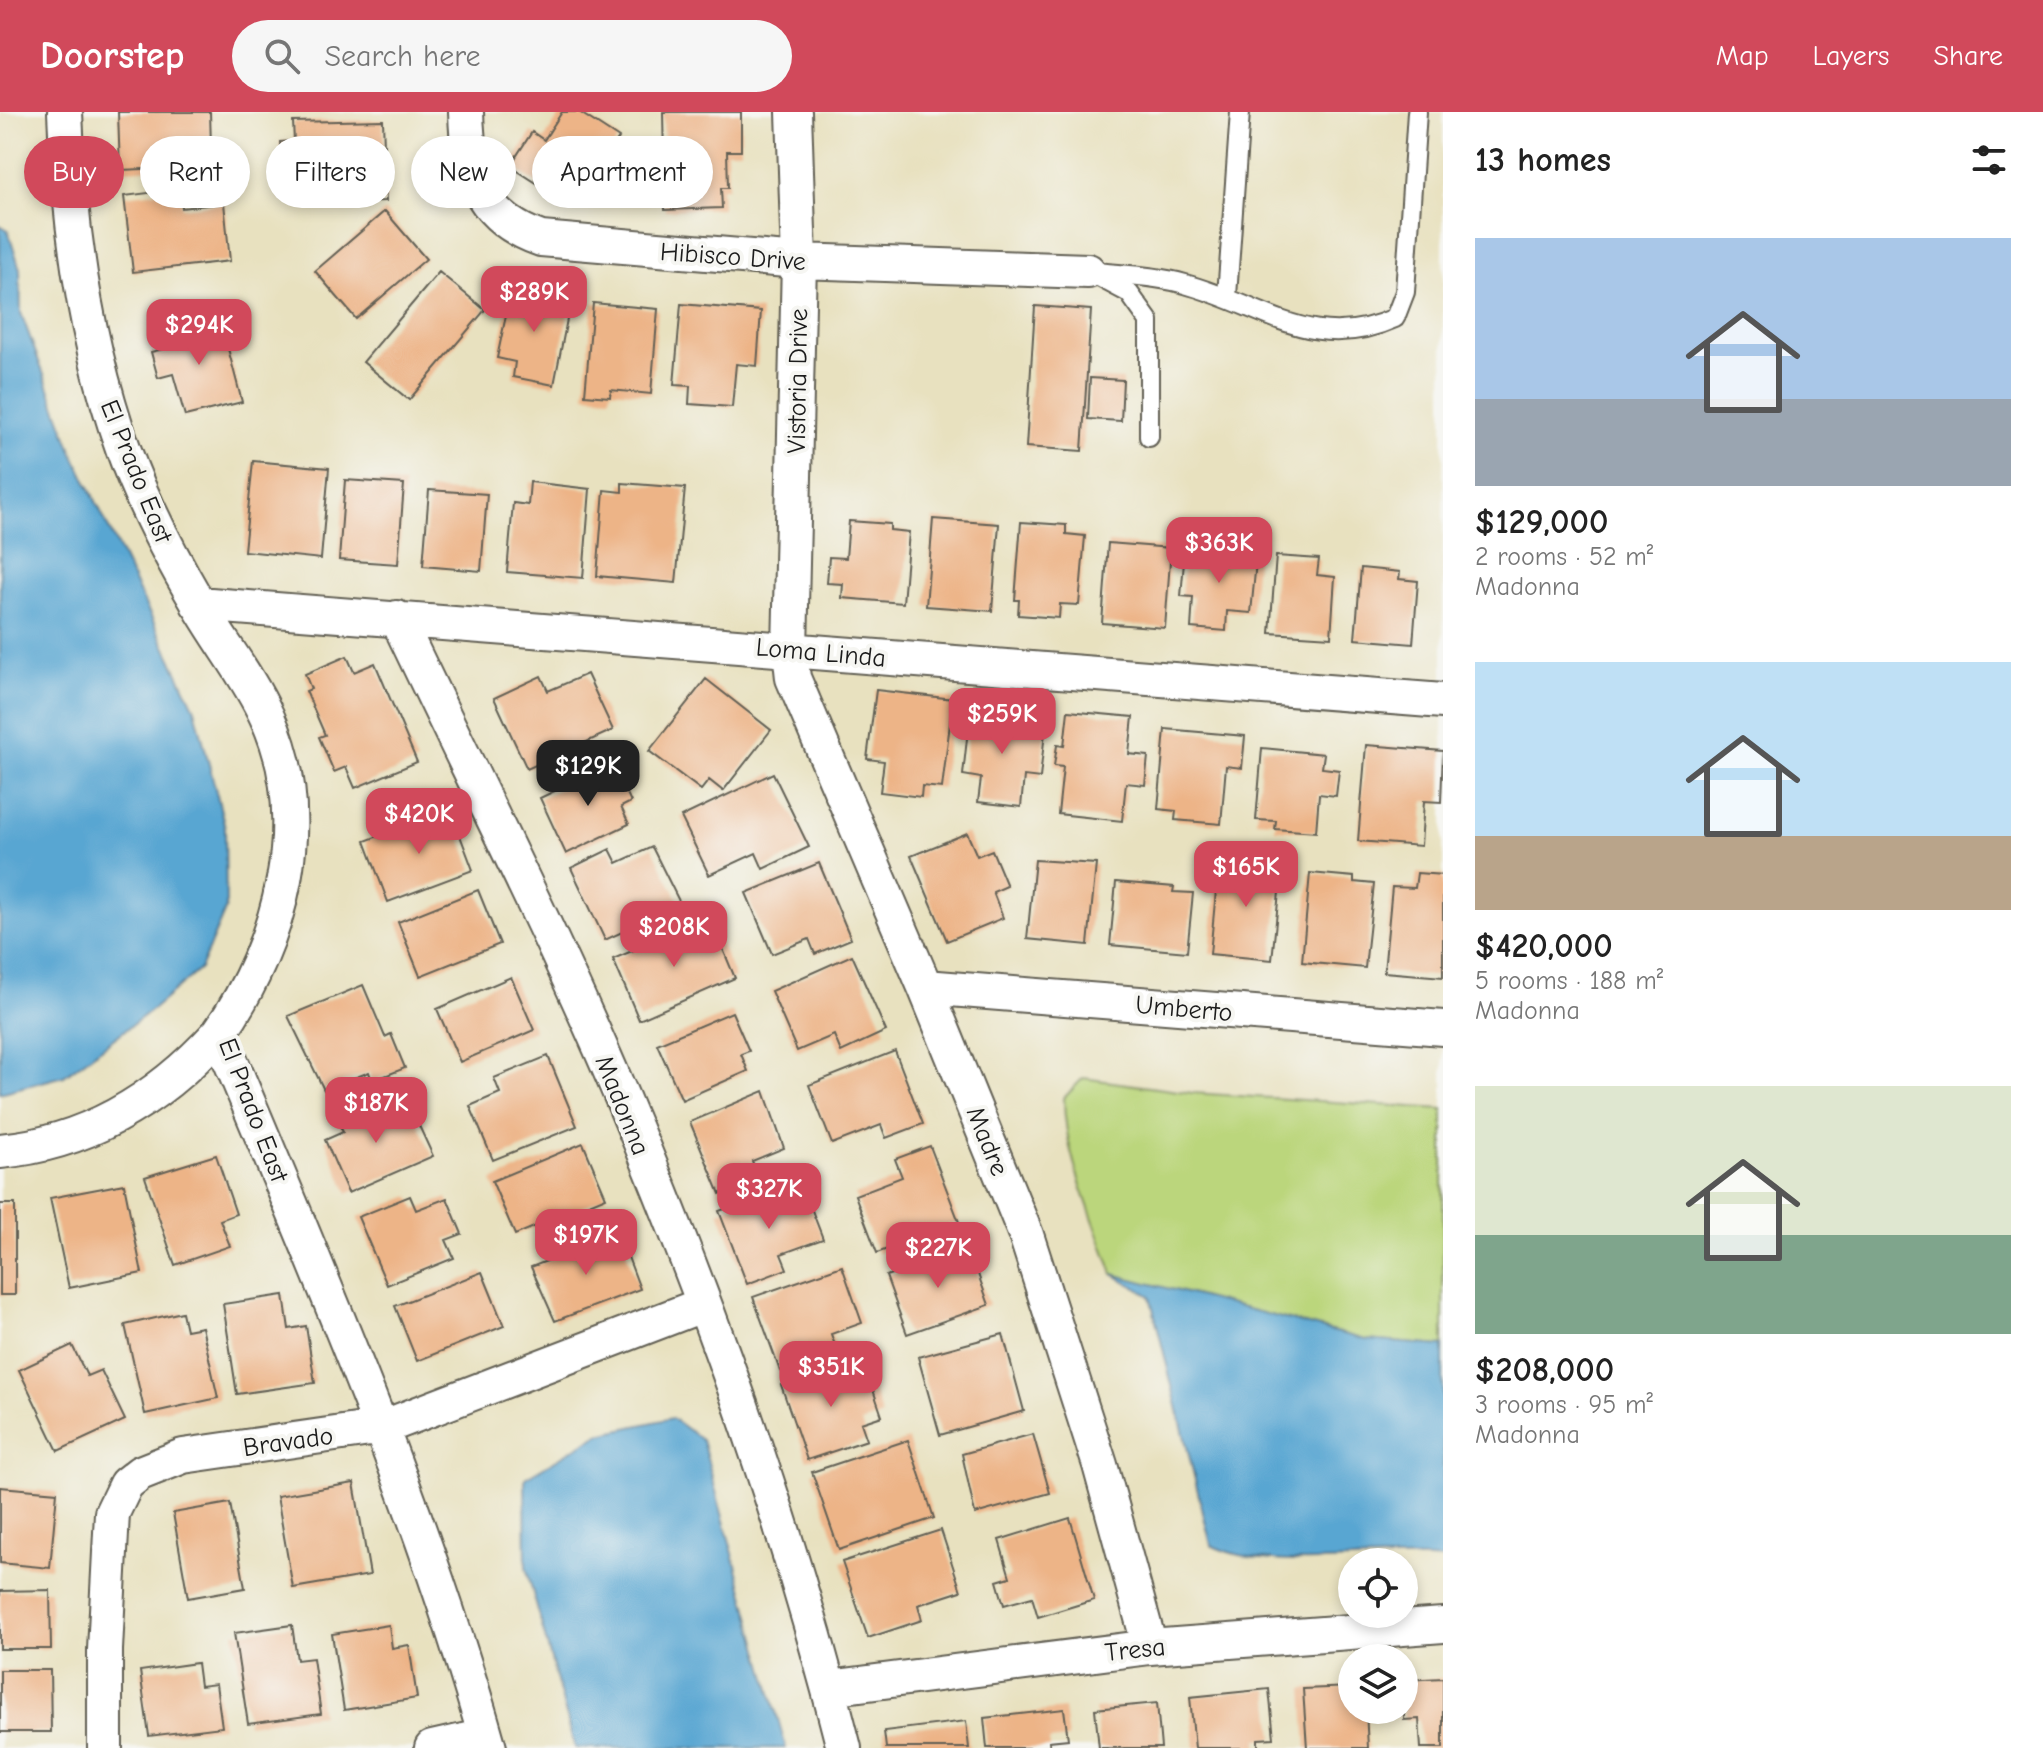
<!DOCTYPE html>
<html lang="en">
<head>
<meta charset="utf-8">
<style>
	:root { --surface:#fff; --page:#f6f6f6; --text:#222; --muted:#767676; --accent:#d1495b }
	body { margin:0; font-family:"Comic Neue",sans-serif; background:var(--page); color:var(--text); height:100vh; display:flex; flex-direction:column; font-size:30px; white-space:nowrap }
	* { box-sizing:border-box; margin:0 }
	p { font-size:26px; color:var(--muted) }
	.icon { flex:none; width:44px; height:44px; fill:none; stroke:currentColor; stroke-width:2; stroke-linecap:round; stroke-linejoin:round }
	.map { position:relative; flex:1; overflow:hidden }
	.drawer { display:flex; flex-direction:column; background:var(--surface); width:600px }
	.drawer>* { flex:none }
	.top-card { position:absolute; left:24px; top:24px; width:760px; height:72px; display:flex; gap:16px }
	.fabs { position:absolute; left:1338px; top:1436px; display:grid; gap:16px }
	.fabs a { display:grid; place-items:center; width:80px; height:80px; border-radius:50%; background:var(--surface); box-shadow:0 4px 12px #0003; font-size:40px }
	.price { position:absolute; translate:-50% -68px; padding:0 18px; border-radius:16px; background:var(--accent); color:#fff; font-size:26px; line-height:52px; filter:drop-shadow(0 2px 4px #0008) }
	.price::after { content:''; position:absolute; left:50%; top:48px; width:24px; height:18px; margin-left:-12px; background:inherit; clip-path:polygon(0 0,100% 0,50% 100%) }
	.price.active { background:#222; color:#fff }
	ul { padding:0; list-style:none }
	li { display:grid; align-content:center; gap:16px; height:424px; padding:0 32px }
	li span { display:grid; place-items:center; height:248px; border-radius:0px; color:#555 }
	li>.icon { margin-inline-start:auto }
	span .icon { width:144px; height:144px; fill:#fffc; stroke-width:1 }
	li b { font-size:34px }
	h2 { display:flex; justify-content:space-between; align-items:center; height:96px; padding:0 32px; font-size:34px }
	.chip { padding:0 28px; border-radius:36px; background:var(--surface); box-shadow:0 4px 12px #0003; font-size:28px; line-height:72px }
	.chip.active { background:var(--accent); color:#fff }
	header { display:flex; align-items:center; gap:48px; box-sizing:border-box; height:112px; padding:0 40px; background:var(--accent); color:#fff }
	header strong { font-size:38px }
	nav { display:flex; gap:44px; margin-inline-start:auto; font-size:28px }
	.search { width:560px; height:72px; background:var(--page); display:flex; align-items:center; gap:20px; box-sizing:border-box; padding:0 28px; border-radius:44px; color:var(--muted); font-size:30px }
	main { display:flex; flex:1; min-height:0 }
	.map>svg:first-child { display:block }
</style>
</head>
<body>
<header>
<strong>Doorstep</strong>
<div class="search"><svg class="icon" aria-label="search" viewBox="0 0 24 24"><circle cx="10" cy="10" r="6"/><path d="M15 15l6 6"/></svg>Search here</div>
<nav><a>Map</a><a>Layers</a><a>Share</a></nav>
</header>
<main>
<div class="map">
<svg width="1443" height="1636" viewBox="0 0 1443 1636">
	<rect width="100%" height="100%" fill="#f6f6f2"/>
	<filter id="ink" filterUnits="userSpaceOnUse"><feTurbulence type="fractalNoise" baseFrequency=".0125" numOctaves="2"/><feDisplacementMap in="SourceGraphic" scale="16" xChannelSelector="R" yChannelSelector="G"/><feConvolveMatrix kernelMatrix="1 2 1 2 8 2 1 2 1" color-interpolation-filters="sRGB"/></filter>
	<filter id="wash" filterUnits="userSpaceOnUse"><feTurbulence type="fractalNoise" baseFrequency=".006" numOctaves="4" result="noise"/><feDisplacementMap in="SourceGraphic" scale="32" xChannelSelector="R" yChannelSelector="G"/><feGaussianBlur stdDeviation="1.8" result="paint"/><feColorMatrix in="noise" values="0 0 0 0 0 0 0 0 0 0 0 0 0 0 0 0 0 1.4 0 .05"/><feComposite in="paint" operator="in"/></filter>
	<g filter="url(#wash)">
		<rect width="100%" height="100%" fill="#e8e1bf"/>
		<path fill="#bbd67c" stroke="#6c794c" stroke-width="2" d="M1083,966l110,15 250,16v237l-77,-6 -253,-66c-19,-56 -49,-117 -49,-176z"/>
		<path fill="#59a6d2" stroke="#3a6177" stroke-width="2" d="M0,113l8,5 12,39 1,44 52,140 122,256 30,118 1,81 -26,61 -47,40 -89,67 -64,17z
			M1113,1162l253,66 77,6v214c-67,-7 -173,15 -232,-15l-61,-249z
			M672,1306l30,22 84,308h-211l-49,-181 -1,-89 74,-44z"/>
		<g id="blocks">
			<path fill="#edb487" d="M118,0h92l1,35h-19l1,20 -73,3z
				M562,0h17l40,26 -45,69 -64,-41 22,-34 12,8z
				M663,0h78v39h-14l1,37h-7l1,20 -57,2z
				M383,8l3,81 -67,2v-17l-37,1 -2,-45 14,-1 -1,-19z
				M180,77l2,19 42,-5 6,58 -97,11 -9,-76z
				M385,99l41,48 -70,60 -41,-48z
				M439,160l46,38 -76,90 -46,-38z
				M512,175l59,12 -17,86 -41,-8 2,-15 -18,-4z
				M593,191l65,6 -7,85 -40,-4 -1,7 -25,-2z
				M681,192l80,7 -4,55 -21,-2 -4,43 -43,-3 1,-18 -16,-1z
				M1035,194l56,4 -9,141 -56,-4z
				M220,206l22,84 -57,14 -12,-42 -15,4 -7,-26 16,-4 -4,-15z
				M1090,266l33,2 -2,41 -33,-2z
				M253,349l76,7 -8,91 -77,-8z
				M345,368l59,4 -6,80 -59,-4z
				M530,370l60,7 -7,89 -76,-6 6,-69 15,2z
				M622,371l63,5 -9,95 -79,-7 7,-86 18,2z
				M429,378l58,4 -6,77 -58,-5z
				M933,407l66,5 -7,87 -66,-5z
				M849,409l41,3v6l19,2 -6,71 -61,-5 1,-14 -16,-1 2,-26 17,1z
				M1021,410l45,3v9l19,2 -6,69 -19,-1 -1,14 -41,-3 1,-15h-4z
				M1108,431l63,5 -6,80 -63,-5z
				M1198,434l59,5 -6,62 -24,-2 -1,20 -35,-3 2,-31 -12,-1 3,-34 12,1z
				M1276,444l43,3 -2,16 18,2 -4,60 -61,-4z
				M1361,456l39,4 -1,7 19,2 -5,63 -58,-5z
				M347,544l7,16 21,-9 42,99 -62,26 -9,-21 -12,5 -15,-35 6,-2 -19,-44 5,-2 -6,-15z
				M587,562l26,56 -86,39 -33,-71 47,-22 7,15z
				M706,567l65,51 -48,61 -14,-11 -8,10 -52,-39z
				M876,578l77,9 -11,89 -20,-2 -1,11 -41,-5 4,-31 -17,-2z
				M970,599l60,6 -2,13 17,2 -5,46 -16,-2 -3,31 -43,-5 3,-24 -18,-3z
				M1068,599l65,6 -4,37 19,2 -3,29 -19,-2 -4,38 -64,-7 5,-47 -9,-1 3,-21 7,1z
				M1165,617l80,7 -3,32 -16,-2 -5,58 -46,-4 1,-9 -18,-2z
				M1366,633l77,6 -2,51 -17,-1 -3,45 -63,-5z
				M1262,636l62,6 -2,14 17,2 -3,26 -17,-2 -3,38 -41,-3 1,-8 -20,-1z
				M613,651l18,39 -10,5 8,17 -63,30 -26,-56z
				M773,661l36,74 -46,22 -7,-16 -47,22 -28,-58z
				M450,697l23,61 -85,32 -23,-61z
				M967,721l10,23 15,-6 15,36 -14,6 10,26 -56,23 -36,-85z
				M652,735l29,58 -76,35 -34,-72 39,-19 7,14z
				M1219,747l63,4 -10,97 -62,-6z
				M1035,748l61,4 -8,81 -61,-6z
				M819,751l32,76 -36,15 -6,-15 -37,15 -26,-61z
				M1310,761l44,4v5l20,2 -9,84 -63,-6z
				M1417,761l26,2v102l-59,-5 8,-85 23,1z
				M1116,770l58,5 -1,5 20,1 -6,59 -77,-7z
				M478,778l22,54 -80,32 -22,-54z
				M710,806l25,60 -96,42 -26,-61z
				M852,843l34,76 -45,21 -7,-17 -37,16 -26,-60z
				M511,865l23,53 -74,32 -23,-53z
				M363,873l22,52 6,-3 14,34 -33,13 -3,-9 -45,18 -36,-74z
				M732,900l17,39 -8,3 7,17 -66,29 -25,-56z
				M895,939l28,73 -37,14 -5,-13 -49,19 -23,-59z
				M548,944l29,70 -84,34 -23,-54 30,-13 -6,-15z
				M764,979l20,57 -32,13 7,17 -39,16 -30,-72z
				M372,990l6,16 31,-14 24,52 -85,37 -23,-53 18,-8 -7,-14z
				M583,1031l23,54 -91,38 -23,-54z
				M930,1034l29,76 -82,31 -22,-58 47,-18 -7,-18z
				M216,1043l20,59 -16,6 10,26 -55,19 -30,-88z
				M794,1071l8,19 6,-2 15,39 -42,15 6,15 -40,15 -28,-73z
				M124,1072l18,89 -73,15 -19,-90z
				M410,1084l6,14 31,-12 15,36 -16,6 8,18 -67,27 -29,-68z
				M0,1092h15v91h-15z
				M619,1121l21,56 -85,32 -24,-54z
				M968,1134l21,59 -82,29 -21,-58z
				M842,1154l20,57 -31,11 6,17 -57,20 -27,-74z
				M482,1160l22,54 -87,35 -22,-55z
				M284,1183l5,34 17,-3 9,57 -78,11 -14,-90z
				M182,1200l4,18 16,-3 16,71 -73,16 -20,-89z
				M1003,1222l21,77 -84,24 -22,-78z
				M72,1233l15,31 14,-6 24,50 -67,31 -39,-81z
				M855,1249l7,19 7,-2 13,38 -21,7 6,17 -60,20 -26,-75z
				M1033,1322l17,59 -75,21 -13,-60z
				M908,1328l26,78 -95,32 -27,-78z
				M354,1371l16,92 -77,13 -16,-92z
				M0,1375l57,5 -7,76 -50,-5z
				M230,1391l15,85 -57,10 -15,-85z
				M1070,1406l24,82 -56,17 -6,-20 -28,8 -7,-24 13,-4 -11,-37z
				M941,1418l20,61 -43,14 4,15 -54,18 -26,-76z
				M50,1478l1,59h-51v-58z
				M292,1513l5,35 16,-2 8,56 -73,10 -14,-91z
				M389,1513l3,23 17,-3 8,53 -73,12 -12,-76z
				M197,1551l3,23 16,-2 6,43 -73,9 -9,-65z
				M0,1558h50l1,62h-51z
				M1443,1566v70h-22l-2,-29 -15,1v-40z
				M1352,1575v23h14l2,38h-61l-4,-59z
				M1269,1577l5,49 -16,1v9h-63l-5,-51z
				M1157,1591l4,45h-62l-4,-39z
				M1064,1597l4,30 -19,2 1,7h-63l-3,-30z
				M966,1609l3,27h-83l-2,-17z"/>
		</g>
	</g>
	<g filter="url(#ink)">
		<use href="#blocks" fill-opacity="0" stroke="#636155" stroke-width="2"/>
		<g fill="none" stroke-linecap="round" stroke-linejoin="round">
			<g stroke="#636155" stroke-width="22">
				<path id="lane" d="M1088,159c31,4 66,4 97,13 78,21 128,71 210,34l10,-26 12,-180
					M1097,164l32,17 20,28v116
					M1227,184l13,-184"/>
			</g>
			<g stroke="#636155" stroke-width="38">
				<path id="street" d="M65,0c4,115 20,230 59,339 19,53 46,104 74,152 22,39 51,74 69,114 47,102 14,228 -48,316 98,235 201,469 270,715
					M466,0c2,62 12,105 75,127l258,22 289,10
					M794,0l5,149 -9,389 3,28 132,309 101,248 74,230 50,182
					M198,492l1245,97
					M397,506c76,161 157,319 226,482 88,209 166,428 221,648
					M925,875l518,41
					M0,1039c89,-8 160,-53 219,-118
					M829,1576l321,-41 293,-22
					M105,1636v-98l7,-137 14,-29 14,-11 43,-17 201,-29 318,-122
					M432,1636l53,-12"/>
			</g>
			<use href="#lane" stroke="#fff" stroke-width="18"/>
			<use href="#street" stroke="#fff" stroke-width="34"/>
		</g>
	</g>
	<g text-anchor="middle" stroke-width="8" stroke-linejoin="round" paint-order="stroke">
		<g font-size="26" fill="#1c1c1c" stroke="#f6f6f2">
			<text transform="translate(733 144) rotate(4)" y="9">Hibisco Drive</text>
			<text transform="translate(797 269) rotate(-89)" y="9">Vistoria Drive</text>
			<text transform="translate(137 359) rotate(68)" y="9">El Prado East</text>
			<text transform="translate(821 540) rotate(5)" y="9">Loma Linda</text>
			<text transform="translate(1184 896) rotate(5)" y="9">Umberto</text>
			<text transform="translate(623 993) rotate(68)" y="9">Madonna</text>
			<text transform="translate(254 998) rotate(69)" y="9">El Prado East</text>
			<text transform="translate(988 1029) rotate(68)" y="9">Madre</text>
			<text transform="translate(288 1329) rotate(-8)" y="9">Bravado</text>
			<text transform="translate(1135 1537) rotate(-6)" y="9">Tresa</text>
		</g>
	</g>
</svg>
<div class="fabs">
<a><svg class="icon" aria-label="locate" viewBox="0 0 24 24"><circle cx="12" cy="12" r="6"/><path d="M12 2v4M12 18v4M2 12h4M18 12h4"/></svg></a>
<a><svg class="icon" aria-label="layers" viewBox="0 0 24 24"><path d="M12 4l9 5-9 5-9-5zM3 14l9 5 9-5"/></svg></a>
</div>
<b class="price" style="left:534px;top:222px">$289K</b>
<b class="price" style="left:199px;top:255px">$294K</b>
<b class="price" style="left:1219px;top:473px">$363K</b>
<b class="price" style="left:1002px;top:644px">$259K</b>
<b class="price active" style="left:588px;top:696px">$129K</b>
<b class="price" style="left:419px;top:744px">$420K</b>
<b class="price" style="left:1246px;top:797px">$165K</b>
<b class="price" style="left:674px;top:857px">$208K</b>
<b class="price" style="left:376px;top:1033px">$187K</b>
<b class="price" style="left:769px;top:1119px">$327K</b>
<b class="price" style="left:586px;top:1165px">$197K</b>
<b class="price" style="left:938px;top:1178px">$227K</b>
<b class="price" style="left:831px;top:1297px">$351K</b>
<div class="top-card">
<a class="chip active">Buy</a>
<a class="chip">Rent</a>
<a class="chip">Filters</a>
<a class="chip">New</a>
<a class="chip">Apartment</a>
</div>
</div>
<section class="drawer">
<h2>13 homes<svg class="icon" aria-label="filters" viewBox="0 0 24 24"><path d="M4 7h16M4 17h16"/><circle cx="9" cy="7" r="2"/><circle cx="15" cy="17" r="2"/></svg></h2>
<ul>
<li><span style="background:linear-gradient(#a9c7e8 65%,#9aa5b1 0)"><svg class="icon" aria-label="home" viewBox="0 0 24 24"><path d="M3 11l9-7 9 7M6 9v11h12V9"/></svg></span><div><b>$129,000</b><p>2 rooms · 52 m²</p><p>Madonna</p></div></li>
<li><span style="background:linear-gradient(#bfe0f5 70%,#b9a48a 0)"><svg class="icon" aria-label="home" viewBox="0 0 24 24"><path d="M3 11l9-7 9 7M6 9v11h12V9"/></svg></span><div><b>$420,000</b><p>5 rooms · 188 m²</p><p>Madonna</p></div></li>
<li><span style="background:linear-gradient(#dfe7d0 60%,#7fa58c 0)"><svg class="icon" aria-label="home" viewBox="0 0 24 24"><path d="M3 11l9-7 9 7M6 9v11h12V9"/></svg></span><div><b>$208,000</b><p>3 rooms · 95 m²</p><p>Madonna</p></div></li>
</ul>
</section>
</main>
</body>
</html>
